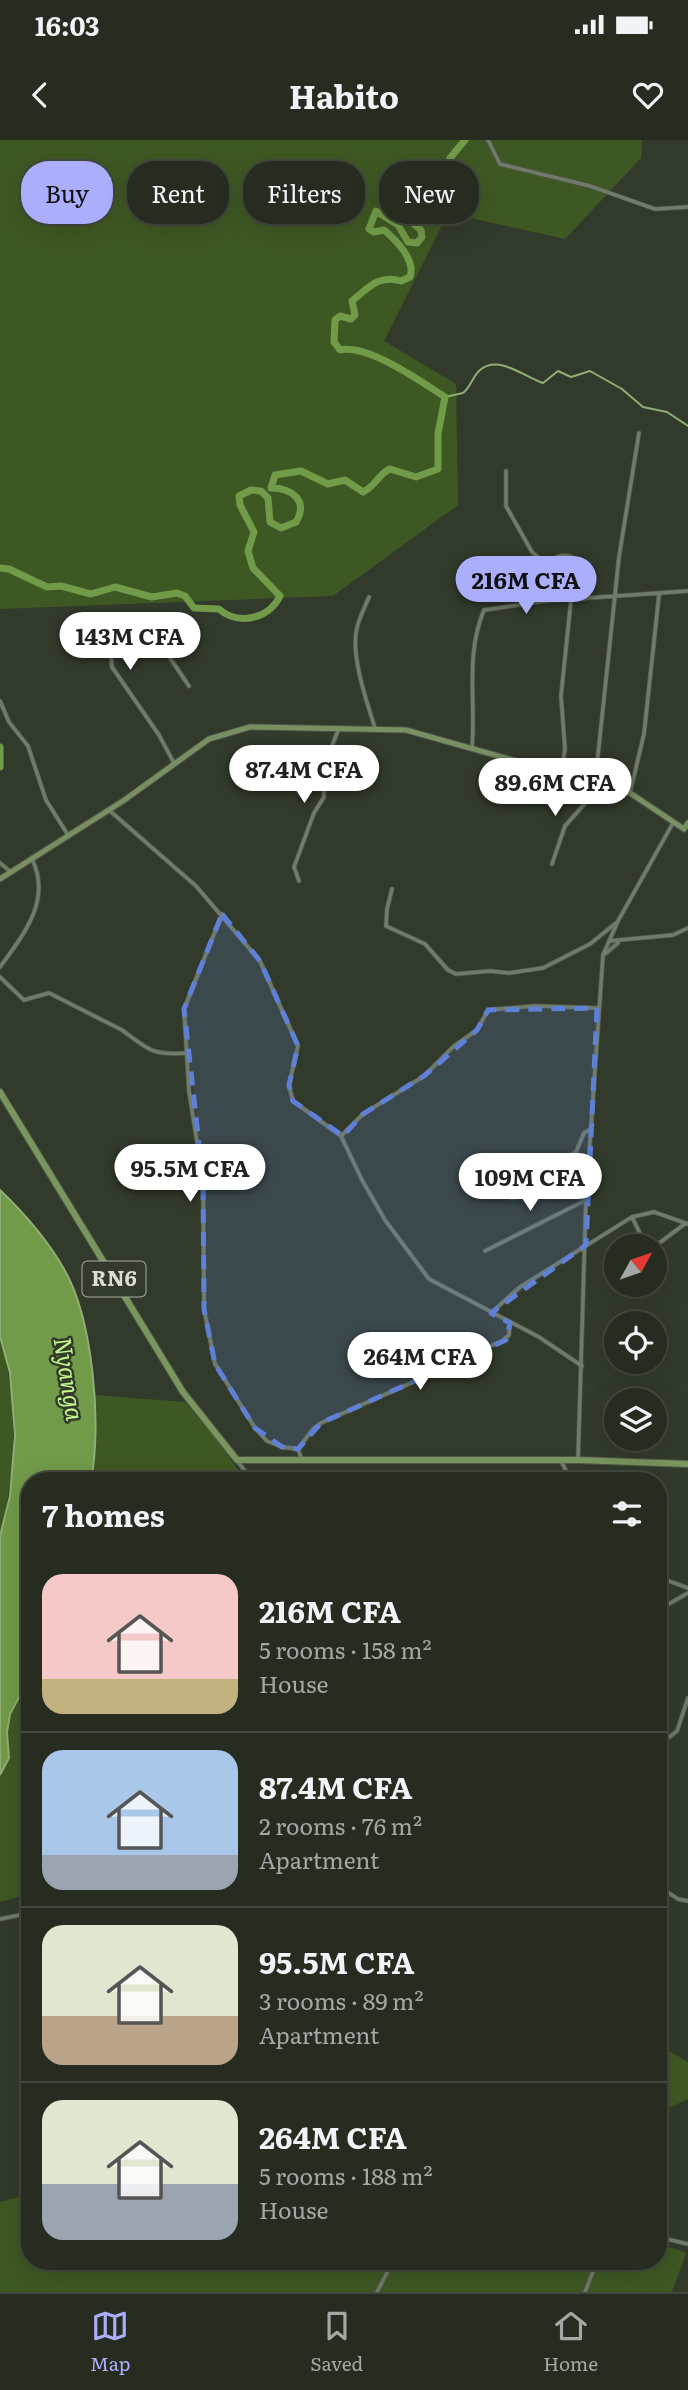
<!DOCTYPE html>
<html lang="en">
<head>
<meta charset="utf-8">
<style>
	:root { --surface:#262c20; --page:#32382d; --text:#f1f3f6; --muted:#a4a7a5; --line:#42483e; --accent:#abaffb }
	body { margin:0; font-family:Literata,serif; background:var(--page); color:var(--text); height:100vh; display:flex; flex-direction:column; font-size:26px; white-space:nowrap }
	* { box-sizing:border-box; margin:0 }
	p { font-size:23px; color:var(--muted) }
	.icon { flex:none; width:38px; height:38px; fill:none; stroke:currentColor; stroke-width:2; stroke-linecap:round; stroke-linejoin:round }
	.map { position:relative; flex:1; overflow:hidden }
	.side { position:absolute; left:21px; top:1332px; width:646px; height:798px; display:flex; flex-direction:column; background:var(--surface); border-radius:28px; box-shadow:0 7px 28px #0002,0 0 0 2px var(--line) }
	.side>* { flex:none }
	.hud { position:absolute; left:21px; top:21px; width:648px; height:63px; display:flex; gap:14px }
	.needle { width:46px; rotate:50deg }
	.buttons { position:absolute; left:604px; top:1094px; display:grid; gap:14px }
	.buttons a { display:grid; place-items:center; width:63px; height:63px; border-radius:50%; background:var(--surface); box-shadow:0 7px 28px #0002,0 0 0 2px var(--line); font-size:35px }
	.price { position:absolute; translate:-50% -60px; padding:0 16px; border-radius:24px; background:#fff; color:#222; font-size:23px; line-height:46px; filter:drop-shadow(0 2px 4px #0008) }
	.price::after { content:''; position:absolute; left:50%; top:42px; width:21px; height:16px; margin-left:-10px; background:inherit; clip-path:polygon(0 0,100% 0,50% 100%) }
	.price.selected { background:var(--accent); color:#111 }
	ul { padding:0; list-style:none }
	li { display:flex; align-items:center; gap:21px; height:175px; padding:0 21px }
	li+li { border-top:2px solid var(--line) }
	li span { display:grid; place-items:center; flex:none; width:196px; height:140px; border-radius:21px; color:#555 }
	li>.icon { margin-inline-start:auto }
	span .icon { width:84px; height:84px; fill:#fffc; stroke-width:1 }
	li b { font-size:30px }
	h2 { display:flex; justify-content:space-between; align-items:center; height:84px; padding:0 21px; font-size:30px }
	.chip { padding:0 24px; border-radius:28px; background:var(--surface); box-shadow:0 7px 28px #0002,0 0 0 2px var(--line); font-size:24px; line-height:63px }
	.chip.selected { background:var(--accent); color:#111 }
	.status { display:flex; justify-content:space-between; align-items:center; height:49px; padding:0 35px; background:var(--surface); direction:ltr }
	.status svg { height:19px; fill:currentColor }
	header { display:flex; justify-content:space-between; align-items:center; height:91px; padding:0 21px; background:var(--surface); font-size:32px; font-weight:700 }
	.tabs { display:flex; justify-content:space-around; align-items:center; height:98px; border-top:2px solid var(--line); background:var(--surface); font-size:19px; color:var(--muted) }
	.tabs a { display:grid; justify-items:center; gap:4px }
	.tabs .selected { color:var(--accent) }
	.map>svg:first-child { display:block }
</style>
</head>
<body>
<div class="status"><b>16:03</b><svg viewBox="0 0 49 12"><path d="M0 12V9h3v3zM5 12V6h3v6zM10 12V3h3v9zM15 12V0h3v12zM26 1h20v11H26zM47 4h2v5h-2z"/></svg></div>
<header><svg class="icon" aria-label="back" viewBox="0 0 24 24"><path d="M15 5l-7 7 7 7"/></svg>Habito<svg class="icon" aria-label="heart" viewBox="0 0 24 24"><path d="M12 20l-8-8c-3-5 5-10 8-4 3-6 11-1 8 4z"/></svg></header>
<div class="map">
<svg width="688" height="2152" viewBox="0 0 688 2152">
	<rect width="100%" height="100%" fill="#323b2b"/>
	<path fill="#3e5823" d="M0,0h642l-1,18 -76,81 -117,-26 -64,128 72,43 2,121 -125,91 -333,13z
		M0,1196c18,68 17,132 0,200z
		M94,1255l91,7 33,39 27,39h-154z
		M30,1537v217l-30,8v-127c12,-24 3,-35 10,-58 4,-14 15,-26 20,-40z
		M658,1905l30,17v37l-30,14z
		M30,2054v67h422l22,10 5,-10h179v-18l28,10 -14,39h-672v-90z"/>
	<path fill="#719a49" stroke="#90ae73" stroke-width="2" d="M0,1050c25,24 47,49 64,79 29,50 38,156 27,211h-61v197l-20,37 -3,18 2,26 -9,17v-239l10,-40 5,-61 -5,-62 -10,-37z"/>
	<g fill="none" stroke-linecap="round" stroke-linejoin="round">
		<path stroke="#90ae73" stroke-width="2" d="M445,257l18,-4c8,-6 9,-16 17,-23 19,-16 46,8 63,13l15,-12 13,6 19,-6 32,18 21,18 24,5 21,14"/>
		<path stroke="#719a49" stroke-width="7" d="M0,428l9,1 38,18 14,-1 30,8 24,-7 37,10 25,-4 8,3 9,12 25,1c19,17 50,10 61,-13l-27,-28 -5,-17 6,-19 -14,-27 -1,-9 12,-6 10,1 7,7 2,24 11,6 15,-6c13,-22 -5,-34 -25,-34l4,-13 26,-4 27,13 17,-4 18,12c14,-7 15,-18 27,-23l26,8 22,-8v-35l7,-37c-25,-16 -77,-53 -105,-47l-6,-8 1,-22 5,-4 11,3 4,-4 -3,-14c16,-13 27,-27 49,-20l9,-4c6,-17 -14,-37 -26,-47l-10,2 -5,-3 7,-18 22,14 10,17 9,1 5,-6 -1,-7 -24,-20 -1,-16 6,-13 42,17 10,-4 -9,-23 5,-13 15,-18
			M0,607v20"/>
		<g stroke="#4f5749" stroke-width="5">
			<path id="minor" d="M488,0l12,24 90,22 65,23 33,-2
				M506,331v35l26,46 13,11c8,-1 9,-6 15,-7 26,-5 22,27 24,43
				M369,457c-4,10 -10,21 -12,31 -7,26 10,75 18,100
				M0,561l9,21 19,24 18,54 22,35
				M472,608c4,-46 -7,-93 12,-138l61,-9 143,-10
				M174,623l-15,-28 -47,-68 -1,-10 5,-16 29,-10 8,2 36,53
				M561,634l4,-25 -4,-53 10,-96
				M595,643l24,-226 20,-124
				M630,653l14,-59 15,-139
				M110,671l86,75 64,75 38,85 -9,39 4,16 48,35 21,44 23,40 44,59 110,58 43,29
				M0,723l11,9
				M552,724l13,-38 23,-26 2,-19
				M299,741l-5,-14 20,-54 10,-16 -1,-28 16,-41
				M392,749l-5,20 -1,17 39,18 23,26 8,4 34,-3 19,2 34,-5 47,-24 26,-21
				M222,774l-38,95 5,82 14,89 1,129 11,55 40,64 12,13 15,6 16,2
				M609,801l64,-6 15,-7
				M605,814l13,-11
				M0,827c24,-33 52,-67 32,-108
				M0,837l24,23 25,-7 73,37c25,18 29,26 63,23
				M341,996l22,-22 61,-38 30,-30 23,-16 11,-20 47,-4 62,2
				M511,1058l12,-2 15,-23 38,-21 8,-19 7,-4
				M632,1077l14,29
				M654,1107l32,-24
				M485,1111l101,-51
				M492,1172l28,-25 112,-70 22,-5 34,12
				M302,1320l-4,-11 15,-20 8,-6 126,-56 21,-13 33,-12 8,-7 1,-12
				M578,1320l8,-260 17,-245 15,-34 55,-98
				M561,1321l10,19
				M238,1322l14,18
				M658,1437l30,11
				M658,1474l9,-9 21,-12
				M658,1606l19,-15 11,-33
				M658,1746l20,13 10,2
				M0,1779l30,-6
				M658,2097l30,7
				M377,2152l16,-31
				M585,2152l12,-31"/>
		</g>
		<g stroke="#4f5749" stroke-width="7">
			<path id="primary" d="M0,739l123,-78 86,-62 41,-12 156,3 224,63 54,36 4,-6"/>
		</g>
		<g stroke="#4f5749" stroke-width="8">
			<path id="trunk" d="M0,952l183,300 54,68h341l110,4"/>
		</g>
		<use href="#minor" stroke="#717b69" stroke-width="3.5"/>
		<use href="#primary" stroke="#788f61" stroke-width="5"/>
		<use href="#trunk" stroke="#7a965e" stroke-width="6"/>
	</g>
	<path fill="#5e80d7" fill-opacity="0.2" stroke="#5e80d7" stroke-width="5" stroke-dasharray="14 9" stroke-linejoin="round" d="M222,774l38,47 38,85 -9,39 4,16 50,35 20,-22 61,-38 53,-46 11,-20 109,-2 -11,237 -95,68 19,10 -4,17 -185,83 -23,26 -16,-2 -27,-19 -40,-64 -11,-55 -1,-129 -19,-171z"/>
	<g text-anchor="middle" stroke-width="5" stroke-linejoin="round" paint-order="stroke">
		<rect fill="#323b2b" stroke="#a6ada1" stroke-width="2" x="82.5" y="1121.5" width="63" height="35" rx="5"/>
		<g font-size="21" font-weight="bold" fill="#d8ded4">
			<text x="114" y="1146">RN6</text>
		</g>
		<g font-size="24" font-style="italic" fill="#c1f88b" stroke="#323b2b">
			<text transform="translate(68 1239) rotate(81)" y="8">Nyanga</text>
		</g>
	</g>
</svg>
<div class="buttons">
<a><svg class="needle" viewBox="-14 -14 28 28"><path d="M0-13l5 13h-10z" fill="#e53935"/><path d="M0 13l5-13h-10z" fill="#a4a7a5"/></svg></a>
<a><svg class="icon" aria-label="locate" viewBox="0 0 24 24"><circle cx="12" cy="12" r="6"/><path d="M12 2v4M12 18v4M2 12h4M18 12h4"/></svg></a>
<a><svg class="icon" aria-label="layers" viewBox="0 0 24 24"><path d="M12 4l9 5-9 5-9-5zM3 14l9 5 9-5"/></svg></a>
</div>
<b class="price selected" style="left:526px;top:476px">216M CFA</b>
<b class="price" style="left:130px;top:532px">143M CFA</b>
<b class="price" style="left:304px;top:665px">87.4M CFA</b>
<b class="price" style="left:555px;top:678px">89.6M CFA</b>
<b class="price" style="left:190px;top:1064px">95.5M CFA</b>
<b class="price" style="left:530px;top:1073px">109M CFA</b>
<b class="price" style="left:420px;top:1252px">264M CFA</b>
<div class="hud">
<a class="chip selected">Buy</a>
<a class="chip">Rent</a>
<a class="chip">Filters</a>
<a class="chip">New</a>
</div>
<section class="side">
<h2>7 homes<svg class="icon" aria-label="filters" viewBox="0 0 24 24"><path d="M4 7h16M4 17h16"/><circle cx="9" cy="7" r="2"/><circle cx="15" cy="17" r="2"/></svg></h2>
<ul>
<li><span style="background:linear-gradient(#f6c9c9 75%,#c2b280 0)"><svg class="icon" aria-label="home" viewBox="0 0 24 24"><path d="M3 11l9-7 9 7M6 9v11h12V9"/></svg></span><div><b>216M CFA</b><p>5 rooms · 158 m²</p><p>House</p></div></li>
<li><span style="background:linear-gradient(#a9c7e8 75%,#9aa5b1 0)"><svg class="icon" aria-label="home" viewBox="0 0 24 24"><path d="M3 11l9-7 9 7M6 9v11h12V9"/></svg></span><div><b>87.4M CFA</b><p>2 rooms · 76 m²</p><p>Apartment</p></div></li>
<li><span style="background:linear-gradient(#dfe7d0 65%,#b9a48a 0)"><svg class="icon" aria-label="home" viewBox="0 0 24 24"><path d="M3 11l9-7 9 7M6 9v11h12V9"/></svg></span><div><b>95.5M CFA</b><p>3 rooms · 89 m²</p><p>Apartment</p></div></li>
<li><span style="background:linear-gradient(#dfe7d0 60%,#9aa5b1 0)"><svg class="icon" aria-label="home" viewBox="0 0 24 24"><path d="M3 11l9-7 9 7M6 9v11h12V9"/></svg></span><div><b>264M CFA</b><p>5 rooms · 188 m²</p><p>House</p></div></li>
</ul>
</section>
</div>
<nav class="tabs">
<a class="selected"><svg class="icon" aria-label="map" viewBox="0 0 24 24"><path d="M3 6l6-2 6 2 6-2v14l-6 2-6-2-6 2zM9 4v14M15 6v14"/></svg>Map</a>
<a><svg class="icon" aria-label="saved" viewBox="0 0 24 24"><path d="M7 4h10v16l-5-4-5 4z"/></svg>Saved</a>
<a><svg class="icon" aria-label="home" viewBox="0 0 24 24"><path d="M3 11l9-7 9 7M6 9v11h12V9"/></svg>Home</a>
</nav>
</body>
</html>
